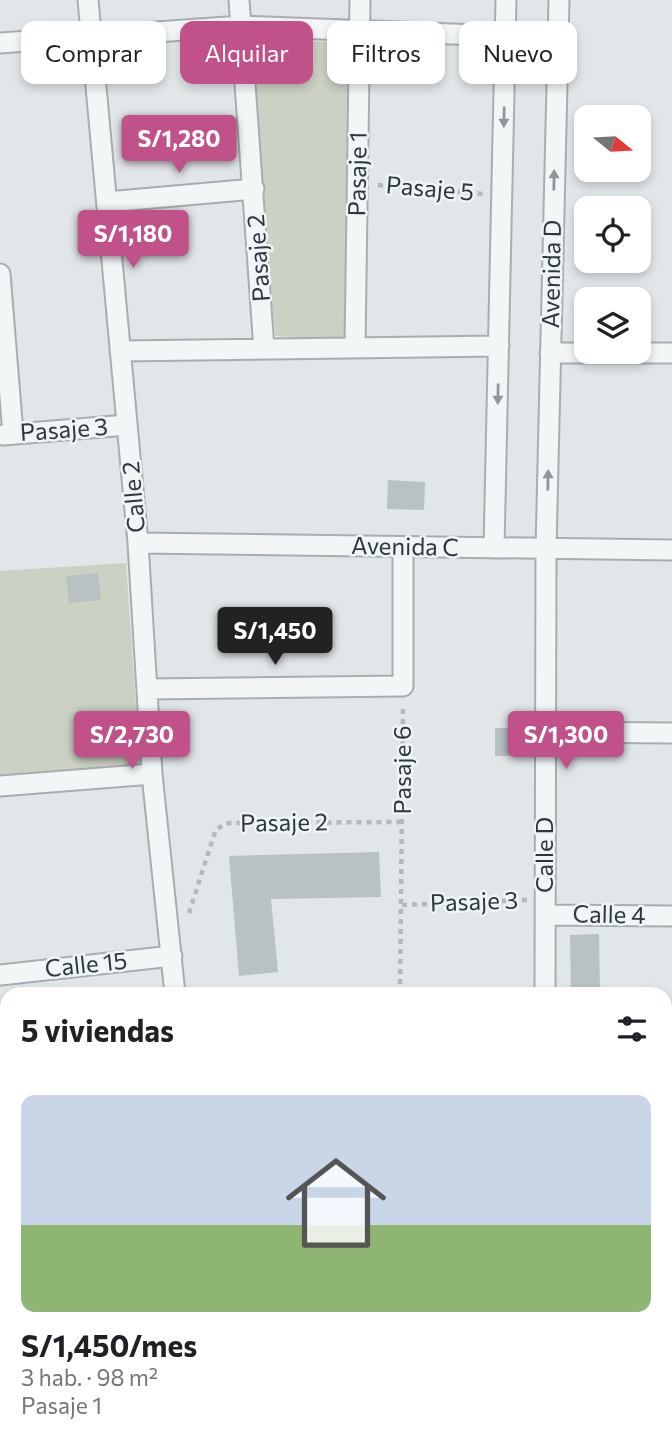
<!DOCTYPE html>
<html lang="es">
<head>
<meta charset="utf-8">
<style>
	:root { --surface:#fff; --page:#f2f2f2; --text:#202124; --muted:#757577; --line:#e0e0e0; --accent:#c15289 }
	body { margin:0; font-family:Commissioner,sans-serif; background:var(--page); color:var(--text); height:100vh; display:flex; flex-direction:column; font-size:26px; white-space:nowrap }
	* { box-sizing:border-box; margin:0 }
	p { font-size:23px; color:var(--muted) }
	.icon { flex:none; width:38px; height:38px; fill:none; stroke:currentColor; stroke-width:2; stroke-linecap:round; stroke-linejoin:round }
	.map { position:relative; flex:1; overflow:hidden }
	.panel { position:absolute; left:0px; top:987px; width:672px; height:469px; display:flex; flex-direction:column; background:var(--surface); border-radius:21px 21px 0 0; box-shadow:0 4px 10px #0003 }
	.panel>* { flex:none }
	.hud { position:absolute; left:21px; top:21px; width:630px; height:63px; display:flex; gap:14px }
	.needle { width:46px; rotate:108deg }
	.tools { position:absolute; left:574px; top:105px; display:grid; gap:14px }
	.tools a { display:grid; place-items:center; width:77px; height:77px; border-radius:14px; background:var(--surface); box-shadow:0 4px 10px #0003; font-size:35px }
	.price { position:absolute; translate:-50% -60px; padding:0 16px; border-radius:7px; background:var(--accent); color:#fff; font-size:23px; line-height:46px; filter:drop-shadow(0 2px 4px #0008) }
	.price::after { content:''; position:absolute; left:50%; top:42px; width:21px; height:16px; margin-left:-10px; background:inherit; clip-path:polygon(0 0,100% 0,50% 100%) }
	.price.selected { background:#222; color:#fff }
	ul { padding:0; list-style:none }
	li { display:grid; align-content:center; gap:14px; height:371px; padding:0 21px }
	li+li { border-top:2px solid var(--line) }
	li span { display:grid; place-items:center; height:217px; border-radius:14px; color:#555 }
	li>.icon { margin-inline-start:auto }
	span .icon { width:126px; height:126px; fill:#fffc; stroke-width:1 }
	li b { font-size:30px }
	h2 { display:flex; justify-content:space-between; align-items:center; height:84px; padding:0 21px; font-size:30px }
	.pill { padding:0 24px; border-radius:14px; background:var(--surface); box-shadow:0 4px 10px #0003; font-size:24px; line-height:63px }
	.pill.selected { background:var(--accent); color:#fff }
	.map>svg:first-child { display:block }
</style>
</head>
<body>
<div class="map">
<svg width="672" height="1456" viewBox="0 0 672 1456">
	<rect width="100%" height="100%" fill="#e1e6e8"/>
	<path fill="#cbd1c3" d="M251,41l96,1 1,298 -73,-4z
		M126,563l14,202 -140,11v-205z"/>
	<path fill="#b8c1c4" d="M388,480l37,2 -1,28 -37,-1z
		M98,573l3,27 -32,3 -3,-27z
		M495,728h31v28h-31z
		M379,852l2,45 -110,2 7,73 -39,4 -10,-120z
		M599,934l1,60h-29l-1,-59z"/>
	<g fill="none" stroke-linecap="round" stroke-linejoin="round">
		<g stroke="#a7aeb2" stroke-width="23">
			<path id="minor" d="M88,0l50,543 14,231 23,220
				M239,0l25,349
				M0,43l241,-17 264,10
				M107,202l147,-13
				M0,274l13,160
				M355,348l5,-348
				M120,351l379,-5
				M550,353h122
				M3,435l124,-10
				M138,543l534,7
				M494,548l12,-548
				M147,689l256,-3v-139
				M546,732l126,1
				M0,786l152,-12
				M545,915l127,1
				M0,975l172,-19
				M545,994l1,-445 13,-549
				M665,1085h7
				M0,1158l7,-1
				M665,1228h7
				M0,1338l7,-1
				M665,1397h7
				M0,1402l5,54
				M213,1449l1,7
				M391,1456v-7
				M541,1456v-7"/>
		</g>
		<path stroke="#b3b9bc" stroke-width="4.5" stroke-dasharray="5 5" stroke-linecap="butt" d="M378,185l106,9
			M402,905l125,-5
			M189,913l27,-84 13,-6 174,-1
			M400,994l3,-289"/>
		<use href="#minor" stroke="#f3f6f7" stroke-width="19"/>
	</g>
	<defs><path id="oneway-solid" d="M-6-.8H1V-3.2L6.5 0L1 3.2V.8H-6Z" transform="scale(1.75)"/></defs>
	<g fill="#8f979a">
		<use href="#oneway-solid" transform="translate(504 117) rotate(91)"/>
		<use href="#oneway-solid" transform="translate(554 180) rotate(-89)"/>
		<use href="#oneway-solid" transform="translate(498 394) rotate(91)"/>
		<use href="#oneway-solid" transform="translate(548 480) rotate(-89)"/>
	</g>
	<g text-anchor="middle" stroke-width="5" stroke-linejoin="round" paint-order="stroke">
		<g font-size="24" fill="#2b383e" stroke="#f0f4f6">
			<text transform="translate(358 174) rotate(-89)" y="8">Pasaje 1</text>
			<text transform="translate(430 189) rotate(5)" y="8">Pasaje 5</text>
			<text transform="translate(259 258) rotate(-94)" y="8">Pasaje 2</text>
			<text transform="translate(552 274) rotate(-89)" y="8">Avenida D</text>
			<text transform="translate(64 430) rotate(-4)" y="8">Pasaje 3</text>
			<text transform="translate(134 497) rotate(-95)" y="8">Calle 2</text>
			<text transform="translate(405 547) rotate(1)" y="8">Avenida C</text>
			<text transform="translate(403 770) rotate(-90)" y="8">Pasaje 6</text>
			<text transform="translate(284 823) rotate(-1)" y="8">Pasaje 2</text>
			<text transform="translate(545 855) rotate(-90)" y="8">Calle D</text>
			<text transform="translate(474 902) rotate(-2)" y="8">Pasaje 3</text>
			<text transform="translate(609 915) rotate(1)" y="8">Calle 4</text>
			<text transform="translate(86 965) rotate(-6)" y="8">Calle 15</text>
		</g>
	</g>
</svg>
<div class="tools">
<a><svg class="needle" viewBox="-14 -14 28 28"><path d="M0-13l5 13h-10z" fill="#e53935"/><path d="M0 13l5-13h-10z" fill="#757577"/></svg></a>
<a><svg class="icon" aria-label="locate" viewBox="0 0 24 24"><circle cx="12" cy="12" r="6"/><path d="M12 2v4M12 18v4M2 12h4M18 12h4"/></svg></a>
<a><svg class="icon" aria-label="layers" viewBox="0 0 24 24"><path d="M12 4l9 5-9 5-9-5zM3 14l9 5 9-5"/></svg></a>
</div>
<b class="price" style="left:179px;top:175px">S/1,280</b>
<b class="price" style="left:133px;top:270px">S/1,180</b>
<b class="price selected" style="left:275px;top:667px">S/1,450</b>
<b class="price" style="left:132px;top:771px">S/2,730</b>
<b class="price" style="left:566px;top:771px">S/1,300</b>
<div class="hud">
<a class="pill">Comprar</a>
<a class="pill selected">Alquilar</a>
<a class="pill">Filtros</a>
<a class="pill">Nuevo</a>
</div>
<section class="panel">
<h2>5 viviendas<svg class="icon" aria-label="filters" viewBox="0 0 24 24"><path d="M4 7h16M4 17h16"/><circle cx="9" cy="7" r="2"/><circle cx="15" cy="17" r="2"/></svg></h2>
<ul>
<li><span style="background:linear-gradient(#c9d6e8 60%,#8fb573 0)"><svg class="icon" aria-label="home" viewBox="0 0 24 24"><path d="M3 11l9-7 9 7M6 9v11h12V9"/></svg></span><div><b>S/1,450/mes</b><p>3 hab. · 98 m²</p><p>Pasaje 1</p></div></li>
</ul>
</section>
</div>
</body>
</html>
